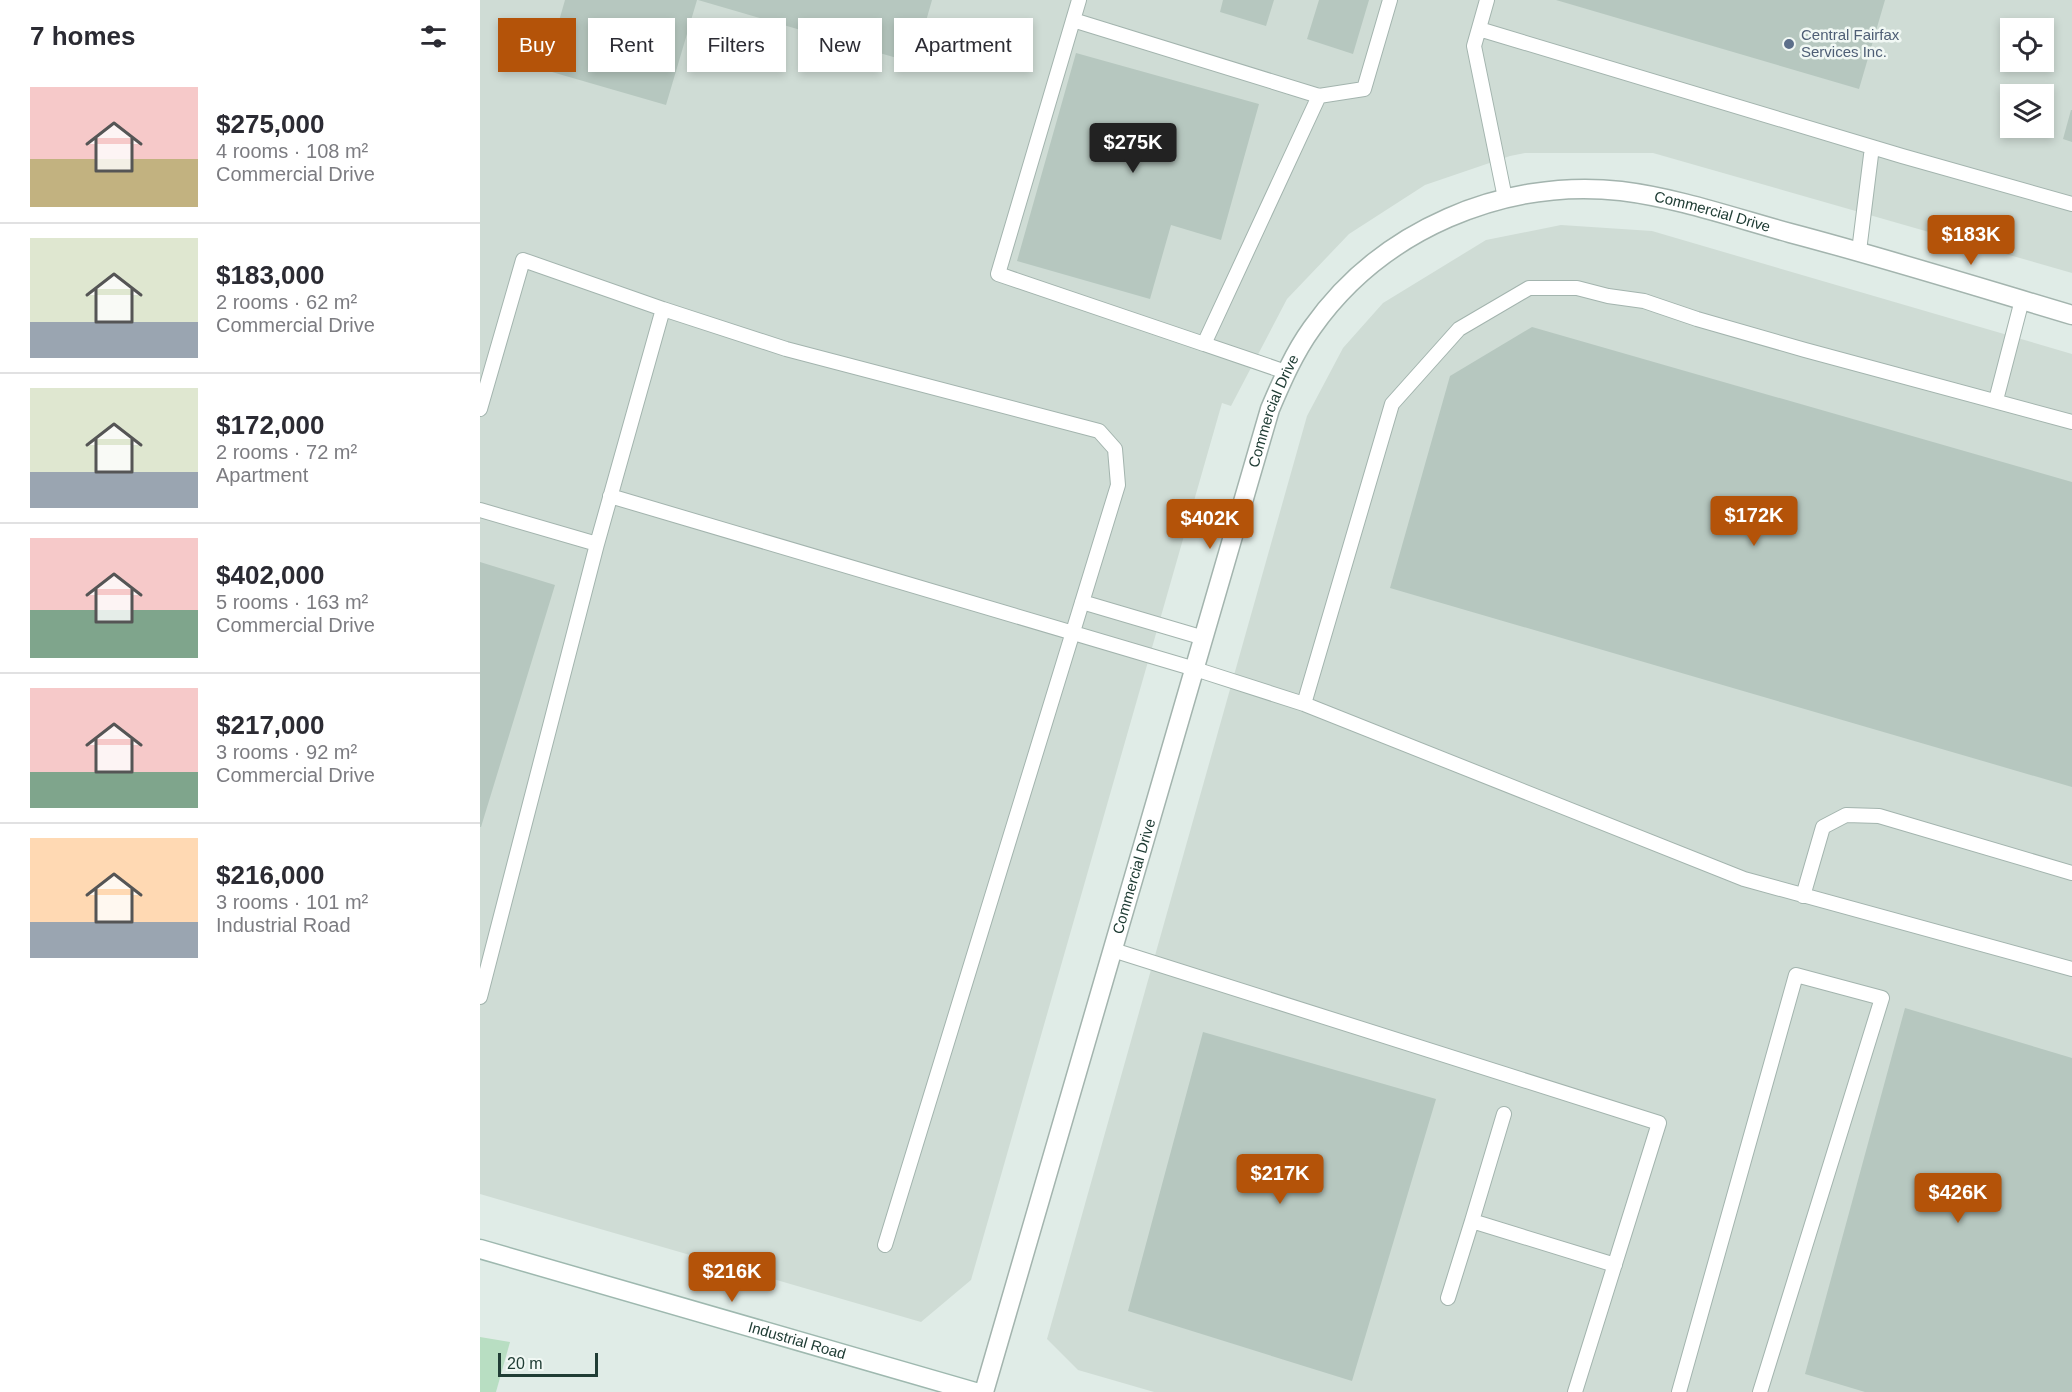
<!DOCTYPE html>
<html lang="en">
<head>
<meta charset="utf-8">
<style>
	:root { --surface:#fff; --page:#f2f2f3; --text:#2b2b33; --muted:#7c7c81; --line:#e1e1e2; --accent:#b45309 }
	body { margin:0; font-family:Helvetica,sans-serif; background:var(--page); color:var(--text); height:100vh; display:flex; flex-direction:column; font-size:22px; white-space:nowrap }
	* { box-sizing:border-box; margin:0 }
	p { font-size:20px; color:var(--muted) }
	.icon { flex:none; width:33px; height:33px; fill:none; stroke:currentColor; stroke-width:2; stroke-linecap:round; stroke-linejoin:round }
	.map { position:relative; flex:1; overflow:hidden }
	.details { display:flex; flex-direction:column; background:var(--surface); width:480px }
	.details>* { flex:none }
	.guide { position:absolute; left:18px; top:18px; width:570px; height:54px; display:flex; gap:12px }
	.fabs { position:absolute; left:1520px; top:18px; display:grid; gap:12px }
	.fabs a { display:grid; place-items:center; width:54px; height:54px; border-radius:0px; background:var(--surface); box-shadow:0 3px 9px #0003; font-size:30px }
	.scale { position:absolute; left:18px; bottom:15px; width:100px; box-sizing:border-box; padding-left:6px; border:3px solid #203d35; border-top:0; font-size:16px; line-height:21px; white-space:nowrap; color:#203d35; -webkit-text-stroke:4px #f1f8f4; paint-order:stroke }
	.price { position:absolute; translate:-50% -51px; padding:0 14px; border-radius:6px; background:var(--accent); color:#fff; font-size:20px; line-height:39px; filter:drop-shadow(0 2px 3px #0008) }
	.price::after { content:''; position:absolute; left:50%; top:36px; width:18px; height:14px; margin-left:-9px; background:inherit; clip-path:polygon(0 0,100% 0,50% 100%) }
	.price.on { background:#222; color:#fff }
	ul { padding:0; list-style:none }
	li { display:flex; align-items:center; gap:18px; height:150px; padding:0 30px }
	li+li { border-top:2px solid var(--line) }
	li span { display:grid; place-items:center; flex:none; width:168px; height:120px; border-radius:0px; color:#555 }
	li>.icon { margin-inline-start:auto }
	span .icon { width:72px; height:72px; fill:#fffc; stroke-width:1 }
	li b { font-size:26px }
	h2 { display:flex; justify-content:space-between; align-items:center; height:72px; padding:0 30px; font-size:26px }
	.chip { padding:0 21px; border-radius:0px; background:var(--surface); box-shadow:0 3px 9px #0003; font-size:21px; line-height:54px }
	.chip.on { background:var(--accent); color:#fff }
	main { display:flex; flex:1; min-height:0 }
	.map>svg:first-child { display:block }
</style>
</head>
<body>
<main>
<section class="details">
<h2>7 homes<svg class="icon" aria-label="filters" viewBox="0 0 24 24"><path d="M4 7h16M4 17h16"/><circle cx="9" cy="7" r="2"/><circle cx="15" cy="17" r="2"/></svg></h2>
<ul>
<li><span style="background:linear-gradient(#f6c9c9 60%,#c2b280 0)"><svg class="icon" aria-label="home" viewBox="0 0 24 24"><path d="M3 11l9-7 9 7M6 9v11h12V9"/></svg></span><div><b>$275,000</b><p>4 rooms · 108 m²</p><p>Commercial Drive</p></div></li>
<li><span style="background:linear-gradient(#dfe7d0 70%,#9aa5b1 0)"><svg class="icon" aria-label="home" viewBox="0 0 24 24"><path d="M3 11l9-7 9 7M6 9v11h12V9"/></svg></span><div><b>$183,000</b><p>2 rooms · 62 m²</p><p>Commercial Drive</p></div></li>
<li><span style="background:linear-gradient(#dfe7d0 70%,#9aa5b1 0)"><svg class="icon" aria-label="home" viewBox="0 0 24 24"><path d="M3 11l9-7 9 7M6 9v11h12V9"/></svg></span><div><b>$172,000</b><p>2 rooms · 72 m²</p><p>Apartment</p></div></li>
<li><span style="background:linear-gradient(#f6c9c9 60%,#7fa58c 0)"><svg class="icon" aria-label="home" viewBox="0 0 24 24"><path d="M3 11l9-7 9 7M6 9v11h12V9"/></svg></span><div><b>$402,000</b><p>5 rooms · 163 m²</p><p>Commercial Drive</p></div></li>
<li><span style="background:linear-gradient(#f6c9c9 70%,#7fa58c 0)"><svg class="icon" aria-label="home" viewBox="0 0 24 24"><path d="M3 11l9-7 9 7M6 9v11h12V9"/></svg></span><div><b>$217,000</b><p>3 rooms · 92 m²</p><p>Commercial Drive</p></div></li>
<li><span style="background:linear-gradient(#ffd9b3 70%,#9aa5b1 0)"><svg class="icon" aria-label="home" viewBox="0 0 24 24"><path d="M3 11l9-7 9 7M6 9v11h12V9"/></svg></span><div><b>$216,000</b><p>3 rooms · 101 m²</p><p>Industrial Road</p></div></li>
</ul>
</section>
<div class="map">
<svg width="1592" height="1392" viewBox="0 0 1592 1392">
	<rect width="100%" height="100%" fill="#e0ece7"/>
	<path fill="#cfdcd5" fill-rule="evenodd" d="M0,0h1592v273l-419,-120h-128l-15,3 -85,29 -76,49 -62,65 -56,107 -9,-3 -251,877 -50,42 -441,-128zM1530,28h33v34h-33zM1530,94h33v34h-33z
		M1081,225l91,6 420,123v1038h-918l-76,-22 -31,-31 260,-923 36,-68 40,-45 103,-63z"/>
	<path fill="#b8dec2" d="M0,1337l30,5 -14,50h-16z"/>
	<path fill="#b6c7bf" d="M85,0h132l-31,105 -121,-35z
		M218,0h234l-18,63z
		M743,0h51l-8,26 -46,-14z
		M839,0h50l-16,54 -46,-15z
		M1076,0h329l-26,89z
		M596,53l183,51 -38,136 -50,-15 -21,74 -133,-38z
		M1591,110h1v32l-9,-3z
		M1052,327l540,155v305l-682,-199 60,-212z
		M0,562l75,23 -74,242h-1z
		M1425,1008l167,50v334h-207l-60,-18z
		M723,1032l233,67 -84,282 -224,-70z"/>
	<g fill="none" stroke-linecap="round" stroke-linejoin="round">
		<g stroke="#a3b4ae" stroke-width="16">
			<path id="lane" d="M599,0l-81,274 206,70 115,-248
				M1007,0l-13,46 31,152
				M593,20l246,76 45,-7 26,-89
				M999,29l423,127 170,48
				M1379,251l13,-104
				M183,309l123,40 313,82 16,18 3,36 -233,760
				M724,344l82,28
				M1516,400l26,-100
				M0,409l43,-149 140,49 -66,235 -117,-34
				M130,496l585,173 109,35 440,175 328,90
				M602,602l122,36
				M824,704l88,-300 67,-75 70,-41h48l31,8 36,5 53,18 108,31 267,72
				M1323,896l20,-69 23,-12 33,1 193,57
				M633,950l546,173 -84,269
				M0,997l117,-453
				M1024,1114l-32,107 143,44
				M968,1298l24,-77
				M1199,1392l117,-417 86,23 -122,394"/>
		</g>
		<g stroke="#a3b4ae" stroke-width="21">
			<g id="street">
				<path id="s1" d="M504,1392l286,-983c12,-28 24,-56 42,-81 69,-98 191,-150 309,-137 57,7 114,27 169,42 95,25 188,54 282,82"/>
			</g>
		</g>
		<g stroke="#9eb8af" stroke-width="21">
			<g id="secondary">
				<path id="s2" d="M0,1249l495,143"/>
			</g>
		</g>
		<use href="#lane" stroke="#fff" stroke-width="14"/>
		<use href="#street" stroke="#fff" stroke-width="18"/>
		<use href="#secondary" stroke="#fff" stroke-width="18"/>
	</g>
	<circle fill="#5c6f8a" stroke="#f1f8f4" stroke-width="2" cx="1309" cy="44" r="6"/>
	<g text-anchor="middle" stroke-width="5" stroke-linejoin="round" paint-order="stroke">
		<g font-size="15" fill="#4e5e75" stroke="#f1f8f4" text-anchor="start">
			<text x="1321" y="40">Central Fairfax<tspan x="1321" dy="17">Services Inc.</tspan></text>
		</g>
		<g font-size="15" fill="#203d35" stroke="#f1f8f4">
			<text dy="5" stroke="none"><textPath href="#s1" startOffset="1563">Commercial Drive</textPath></text>
			<text dy="5" stroke="none"><textPath href="#s1" startOffset="1023">Commercial Drive</textPath></text>
			<text dy="5" stroke="none"><textPath href="#s1" startOffset="537">Commercial Drive</textPath></text>
			<text dy="5" stroke="none"><textPath href="#s2" startOffset="330">Industrial Road</textPath></text>
		</g>
	</g>
</svg>
<div class="fabs">
<a><svg class="icon" aria-label="locate" viewBox="0 0 24 24"><circle cx="12" cy="12" r="6"/><path d="M12 2v4M12 18v4M2 12h4M18 12h4"/></svg></a>
<a><svg class="icon" aria-label="layers" viewBox="0 0 24 24"><path d="M12 4l9 5-9 5-9-5zM3 14l9 5 9-5"/></svg></a>
</div>
<div class="scale">20 m</div>
<b class="price on" style="left:653px;top:174px">$275K</b>
<b class="price" style="left:1491px;top:266px">$183K</b>
<b class="price" style="left:1274px;top:547px">$172K</b>
<b class="price" style="left:730px;top:550px">$402K</b>
<b class="price" style="left:800px;top:1205px">$217K</b>
<b class="price" style="left:1478px;top:1224px">$426K</b>
<b class="price" style="left:252px;top:1303px">$216K</b>
<div class="guide">
<a class="chip on">Buy</a>
<a class="chip">Rent</a>
<a class="chip">Filters</a>
<a class="chip">New</a>
<a class="chip">Apartment</a>
</div>
</div>
</main>
</body>
</html>
